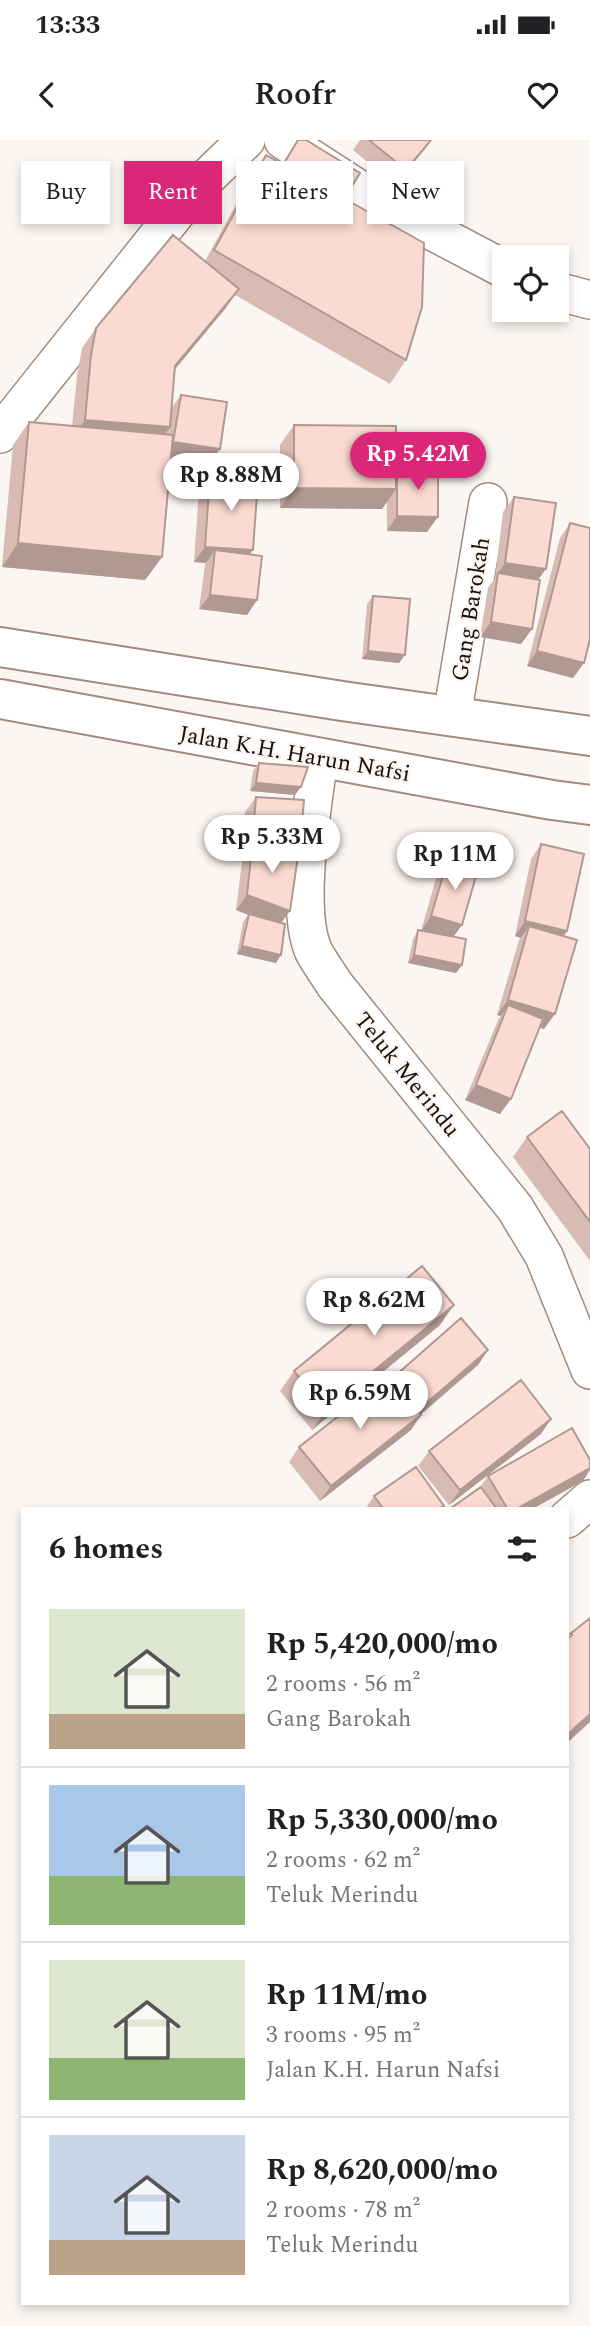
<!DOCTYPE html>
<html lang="en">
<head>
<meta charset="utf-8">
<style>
	:root { --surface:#fff; --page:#f2f2f2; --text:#202124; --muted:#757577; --line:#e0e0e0; --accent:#db2777 }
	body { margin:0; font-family:Spectral,serif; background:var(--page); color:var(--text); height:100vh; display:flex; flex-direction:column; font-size:26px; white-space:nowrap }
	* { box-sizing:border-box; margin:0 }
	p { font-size:23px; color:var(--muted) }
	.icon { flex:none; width:38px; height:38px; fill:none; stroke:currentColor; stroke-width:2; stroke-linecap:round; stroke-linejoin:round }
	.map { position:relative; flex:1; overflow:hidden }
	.details { position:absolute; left:21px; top:1367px; width:548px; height:798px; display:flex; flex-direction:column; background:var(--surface); border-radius:0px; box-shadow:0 4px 10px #0003 }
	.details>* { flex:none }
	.hud { position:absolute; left:21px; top:21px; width:550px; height:63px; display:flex; gap:14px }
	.fabs { position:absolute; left:492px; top:105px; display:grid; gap:14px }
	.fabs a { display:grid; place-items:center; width:77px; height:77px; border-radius:0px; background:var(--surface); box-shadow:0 4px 10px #0003; font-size:35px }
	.price { position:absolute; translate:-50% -60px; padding:0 16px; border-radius:24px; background:#fff; color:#222; font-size:23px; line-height:46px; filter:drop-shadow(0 2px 4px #0008) }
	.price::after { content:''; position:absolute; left:50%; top:42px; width:21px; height:16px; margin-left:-10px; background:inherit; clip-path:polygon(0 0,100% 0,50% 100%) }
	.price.on { background:var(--accent); color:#fff }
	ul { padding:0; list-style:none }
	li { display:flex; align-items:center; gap:21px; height:175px; padding:0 28px }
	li+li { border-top:2px solid var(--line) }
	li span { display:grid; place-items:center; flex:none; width:196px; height:140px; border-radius:0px; color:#555 }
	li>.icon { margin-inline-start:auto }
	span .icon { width:84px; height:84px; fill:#fffc; stroke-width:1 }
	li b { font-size:30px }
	h2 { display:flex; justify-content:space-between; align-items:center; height:84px; padding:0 28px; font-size:30px }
	.pill { padding:0 24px; border-radius:0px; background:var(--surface); box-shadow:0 4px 10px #0003; font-size:24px; line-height:63px }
	.pill.on { background:var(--accent); color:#fff }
	.status { display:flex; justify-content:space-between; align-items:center; height:49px; padding:0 35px; background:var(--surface); direction:ltr }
	.status svg { height:19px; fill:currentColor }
	header { display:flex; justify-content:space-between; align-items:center; height:91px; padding:0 28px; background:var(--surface); font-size:32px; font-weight:600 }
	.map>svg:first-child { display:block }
</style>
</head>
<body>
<div class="status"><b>13:33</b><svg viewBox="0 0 49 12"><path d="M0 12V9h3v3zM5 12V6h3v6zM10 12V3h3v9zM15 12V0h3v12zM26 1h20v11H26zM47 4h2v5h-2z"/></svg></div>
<header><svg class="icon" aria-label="back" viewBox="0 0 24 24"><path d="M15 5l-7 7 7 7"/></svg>Roofr<svg class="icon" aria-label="heart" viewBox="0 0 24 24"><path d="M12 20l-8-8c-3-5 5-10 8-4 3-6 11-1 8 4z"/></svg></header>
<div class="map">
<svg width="590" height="2186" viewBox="0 0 590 2186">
	<rect width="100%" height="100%" fill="#fcf6f3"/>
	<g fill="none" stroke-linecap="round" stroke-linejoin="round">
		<g stroke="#a4897d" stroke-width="40">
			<path id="street" d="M283,0l105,68 116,61
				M556,151l34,9
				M0,294l196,-246 50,-48
				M452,576l36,-214
				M319,617c-6,49 -25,152 -5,195 6,11 14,22 21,33l180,223 29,48 46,114
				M567,1379l23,-20"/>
		</g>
		<g stroke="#a4897d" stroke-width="42">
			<path id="secondary" d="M0,507l342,54 248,35
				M0,559l552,101 38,5"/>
		</g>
		<use href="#street" stroke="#fff" stroke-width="37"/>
		<use href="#secondary" stroke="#fff" stroke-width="38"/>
	</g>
	<path fill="#d8bcb4" d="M298,0l46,59 62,161 -16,24 -155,-89 -10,14 -50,60 -3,38 9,-12 28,69 -38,-6 -9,99 -17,23 -143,-13 11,-122 16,-23 43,4 5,-50 5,-28 14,-20 109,-67 45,-82 16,-24 16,9z
		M360,0h71l-36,45 -42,-35z
		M294,285l102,43 31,64 -40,-1v-29l-5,7 -102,-1v-63z
		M210,335l40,79 7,46 -10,15 -48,-6 6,-44 1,-2 -12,-1 5,-72z
		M514,357l25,82 -7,50 -11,15 -41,-7 8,-49 7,-10 8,-66z
		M570,383l14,140 -11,15 -46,-12 33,-128z
		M373,456l26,67 -37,-4 5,-55z
		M259,623l36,32 -45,-4 3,-20z
		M256,657l45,40 -11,15 -6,-1 -2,72 -6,40 -39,-9 6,-32 5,-7 -12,-5 7,-56 5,-7 -6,-1 3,-34z
		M450,702l12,83 -9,12 9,28 -6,8 -48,-10 5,-24 5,-9 3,1 23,-81z
		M541,704l26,87 -3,5 -20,93 -5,-2 -39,87 -35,-14 33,-80 3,-4 -4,-1 22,-75 2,-2 -6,-2 16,-77z
		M527,997l63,12v112l-77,-104z
		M440,1185l-128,105 -32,-39 14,-20z
		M488,1210l-10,15 -57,49 -10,16 -91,71 -31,-39 10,-15 94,-68 3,-4z
		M541,1294l-92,71 -31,-39 11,-15z
		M488,1336l95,5 -49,27h-83l29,-21z
		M374,1356l68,12h-76z"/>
	<path fill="#b09992" d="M431,0l-6,9 -30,36 11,-15z
		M239,149l-14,20 -64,77 14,-20z
		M85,280l85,7 -14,21 -85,-8z
		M173,302l47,7 -11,15 -46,-7z
		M294,348l102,1 -14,20 -102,-1z
		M397,376l41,1 -11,15 -40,-1z
		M18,403l144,14 -17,23 -143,-13z
		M205,407l48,3 -11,15 -27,-15 -9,13 -12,-1z
		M505,423l41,6 -11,15 -37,-11 -4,5z
		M210,455l47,5 -10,15 -48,-6z
		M491,482l41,7 -11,15 -41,-7z
		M368,511l37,4 -6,8 -37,-4z
		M537,511l47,12 -11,15 -46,-12z
		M256,643l45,4 -6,8 -45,-4z
		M253,691l48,6 -11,15 -38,-5 1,-8 -5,8 -6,-1z
		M247,755l43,16 -11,15 -43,-16z
		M431,776l31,9 -11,15 -30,-9z
		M525,781l42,10 -10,15 -28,-20 -8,12 -6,-2z
		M242,806l39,9 -5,8 -39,-9z
		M414,815l48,10 -6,8 -48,-10z
		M508,860l47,14 -11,15 -40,-13 4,-11 -7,11 -4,-1z
		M476,945l35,14 -11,15 -35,-14z
		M454,1165l-14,20 -128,105 14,-20z
		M488,1210l-10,15 -65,56 10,-15z
		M421,1275l-10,15 -91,71 11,-15z
		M551,1279l-10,15 -92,71 11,-15z
		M590,1328v2l-7,11 -49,27h-16z
		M590,1574v8l-23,21v-8z"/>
	<path fill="#fbdbd1" stroke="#b09992" stroke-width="2" d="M298,0h8l54,33 -16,26 -61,-34z
		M369,0h62l-25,30z
		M266,15l158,88 -2,64 -16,53 -192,-110z
		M173,95l66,54 -64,77 -5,61 -85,-7 6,-65 5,-27z
		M181,255l46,7 -7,47 -47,-7z
		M29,282l144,13 -11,122 -144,-14z
		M294,285l102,1v63l-102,-1z
		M397,327h41v50l-41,-1z
		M210,335l48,4 -5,71 -48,-3z
		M514,357l42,6 -10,66 -41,-6z
		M570,383l20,5v111l-6,24 -47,-12z
		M215,410l47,6 -5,44 -47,-5z
		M498,433l42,7 -8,49 -41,-7z
		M373,456l37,3 -5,56 -37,-4z
		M259,623l49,4 -7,20 -45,-4z
		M256,657l48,3 -3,37 -48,-6z
		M253,699l45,17 -8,55 -43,-16z
		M450,702l30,9 -4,17 -28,-9 -5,7z
		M541,704l43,10 -17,77 -42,-10z
		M448,719l30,10 -16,56 -31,-9z
		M249,774l36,10 -4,31 -39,-9z
		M529,786l48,14 -22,74 -47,-14z
		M418,790l48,9 -4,26 -48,-10z
		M508,865l35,14 -32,80 -35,-14z
		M562,971l28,38v73l-63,-85z
		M422,1126l32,39 -128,105 -32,-39z
		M461,1178l27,32 -65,56 -27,-31z
		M390,1236l31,39 -90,71 -32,-39z
		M521,1240l30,39 -91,71 -31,-39z
		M572,1288l18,32v8l-72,40h-11l-19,-32z
		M416,1327l28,39 -4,2h-57l-9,-12z
		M481,1347l15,21h-45z
		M590,1478v96l-23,21v-96l5,-4 -2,-1z"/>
	<g text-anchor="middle" stroke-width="5" stroke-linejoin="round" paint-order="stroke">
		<g font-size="23" fill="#180e09" stroke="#fcf6f3">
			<text transform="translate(470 469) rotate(-81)" y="8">Gang Barokah</text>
			<text transform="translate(295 613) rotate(10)" y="8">Jalan K.H. Harun Nafsi</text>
			<text transform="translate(408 934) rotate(51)" y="8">Teluk Merindu</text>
		</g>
	</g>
</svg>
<div class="fabs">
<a><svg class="icon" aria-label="locate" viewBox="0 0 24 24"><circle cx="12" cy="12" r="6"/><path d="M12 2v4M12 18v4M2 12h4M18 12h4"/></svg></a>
</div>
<b class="price on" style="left:418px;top:352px">Rp 5.42M</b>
<b class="price" style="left:231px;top:373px">Rp 8.88M</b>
<b class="price" style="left:272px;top:735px">Rp 5.33M</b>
<b class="price" style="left:455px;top:752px">Rp 11M</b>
<b class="price" style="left:374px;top:1198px">Rp 8.62M</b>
<b class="price" style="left:360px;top:1291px">Rp 6.59M</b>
<div class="hud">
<a class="pill">Buy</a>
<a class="pill on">Rent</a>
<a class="pill">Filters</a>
<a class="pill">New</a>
</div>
<section class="details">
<h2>6 homes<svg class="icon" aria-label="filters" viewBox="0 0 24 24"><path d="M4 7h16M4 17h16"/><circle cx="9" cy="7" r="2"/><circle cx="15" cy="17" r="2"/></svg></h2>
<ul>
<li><span style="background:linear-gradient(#dfe7d0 75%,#b9a48a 0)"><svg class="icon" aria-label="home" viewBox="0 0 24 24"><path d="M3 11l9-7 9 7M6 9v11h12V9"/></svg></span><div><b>Rp 5,420,000/mo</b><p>2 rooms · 56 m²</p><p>Gang Barokah</p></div></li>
<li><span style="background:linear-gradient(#a9c7e8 65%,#8fb573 0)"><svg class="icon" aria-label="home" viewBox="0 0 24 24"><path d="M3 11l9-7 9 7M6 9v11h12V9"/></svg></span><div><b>Rp 5,330,000/mo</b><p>2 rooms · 62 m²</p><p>Teluk Merindu</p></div></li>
<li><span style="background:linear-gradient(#dfe7d0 70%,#8fb573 0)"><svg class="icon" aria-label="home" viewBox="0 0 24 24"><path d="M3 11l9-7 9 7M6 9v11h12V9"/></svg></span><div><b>Rp 11M/mo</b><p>3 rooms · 95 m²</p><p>Jalan K.H. Harun Nafsi</p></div></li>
<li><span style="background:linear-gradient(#c9d6e8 75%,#b9a48a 0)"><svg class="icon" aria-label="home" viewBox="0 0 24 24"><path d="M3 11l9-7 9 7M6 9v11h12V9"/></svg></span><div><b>Rp 8,620,000/mo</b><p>2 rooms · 78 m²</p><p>Teluk Merindu</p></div></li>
</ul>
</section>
</div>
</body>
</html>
